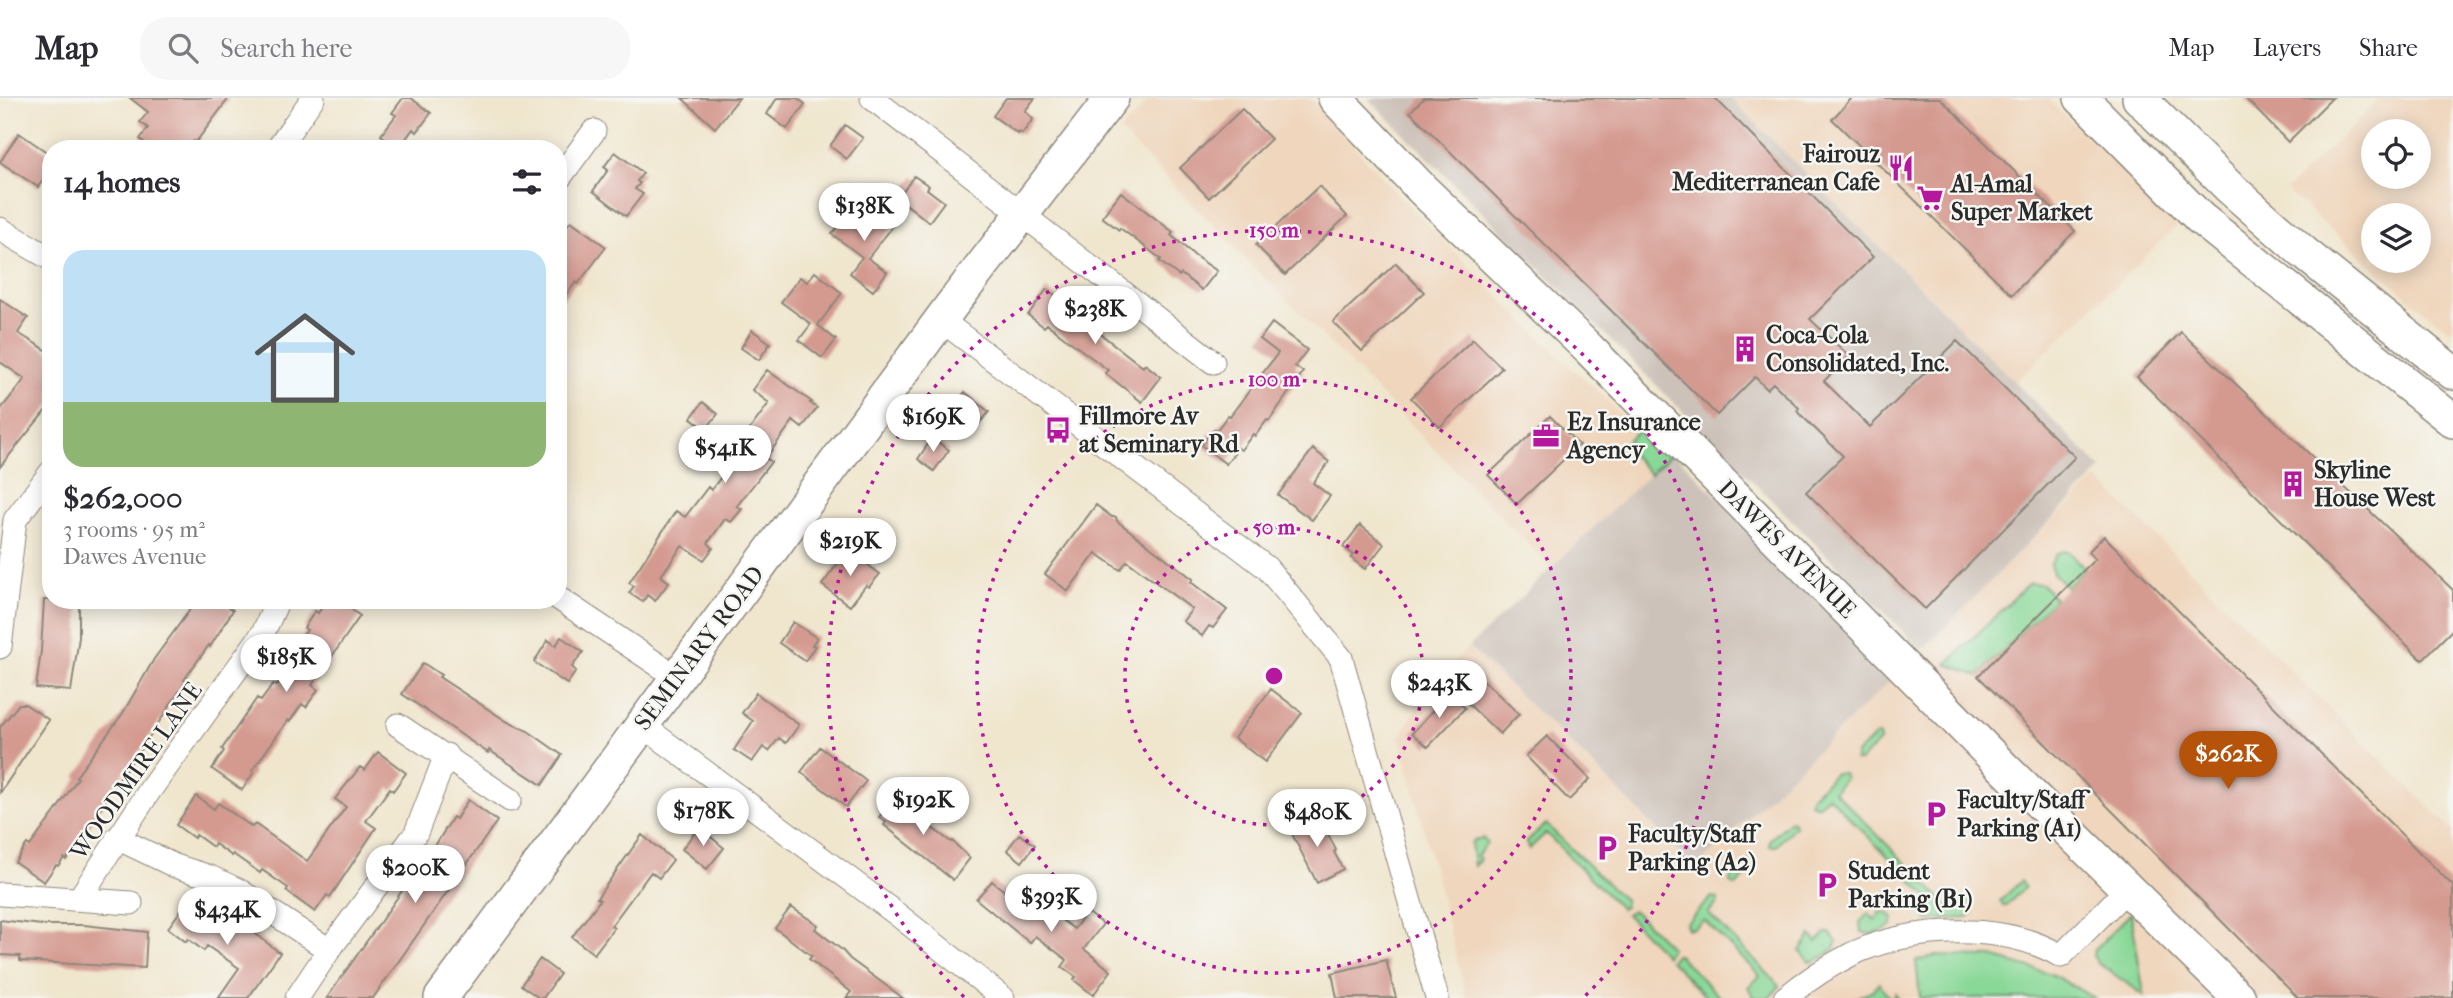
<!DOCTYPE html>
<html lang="en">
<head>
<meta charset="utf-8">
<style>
	:root { --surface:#fff; --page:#f7f7f7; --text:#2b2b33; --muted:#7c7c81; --line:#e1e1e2; --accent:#b45309 }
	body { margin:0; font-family:"IM FELL French Canon",serif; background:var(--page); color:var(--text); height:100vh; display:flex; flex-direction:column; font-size:26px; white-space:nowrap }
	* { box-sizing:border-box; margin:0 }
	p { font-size:23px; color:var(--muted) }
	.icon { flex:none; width:38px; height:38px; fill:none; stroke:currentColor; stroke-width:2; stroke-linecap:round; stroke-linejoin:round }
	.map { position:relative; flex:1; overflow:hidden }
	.drawer { position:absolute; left:42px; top:42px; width:525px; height:469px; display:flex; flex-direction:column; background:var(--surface); border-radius:28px; box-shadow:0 4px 18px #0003 }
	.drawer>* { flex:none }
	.buttons { position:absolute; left:2361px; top:21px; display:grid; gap:14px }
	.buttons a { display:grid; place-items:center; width:70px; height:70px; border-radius:50%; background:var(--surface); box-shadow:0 4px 18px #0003; font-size:35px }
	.price { position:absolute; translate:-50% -60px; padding:0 16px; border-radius:24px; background:#fff; color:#222; font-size:23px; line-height:46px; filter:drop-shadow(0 2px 4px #0008) }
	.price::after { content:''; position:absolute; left:50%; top:42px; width:21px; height:16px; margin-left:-10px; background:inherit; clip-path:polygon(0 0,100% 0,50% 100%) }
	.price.active { background:var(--accent); color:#fff }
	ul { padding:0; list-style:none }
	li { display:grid; align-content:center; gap:14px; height:371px; padding:0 21px }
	li span { display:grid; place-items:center; height:217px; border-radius:21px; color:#555 }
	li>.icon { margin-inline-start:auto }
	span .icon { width:126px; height:126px; fill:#fffc; stroke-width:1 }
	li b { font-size:30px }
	h2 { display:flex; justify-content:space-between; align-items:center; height:84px; padding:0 21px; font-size:30px }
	header { display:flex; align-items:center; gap:42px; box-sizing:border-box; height:98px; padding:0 35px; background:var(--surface); border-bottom:2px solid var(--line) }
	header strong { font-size:33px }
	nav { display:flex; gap:38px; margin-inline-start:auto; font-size:24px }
	.search { width:490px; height:63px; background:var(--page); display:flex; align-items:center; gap:18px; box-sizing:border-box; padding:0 24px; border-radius:28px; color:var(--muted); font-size:26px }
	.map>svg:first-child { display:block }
</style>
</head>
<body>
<header>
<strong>Map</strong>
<div class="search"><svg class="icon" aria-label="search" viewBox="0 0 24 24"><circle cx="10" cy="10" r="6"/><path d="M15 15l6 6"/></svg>Search here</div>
<nav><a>Map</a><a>Layers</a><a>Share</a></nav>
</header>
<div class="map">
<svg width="2453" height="900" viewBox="0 0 2453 900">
	<rect width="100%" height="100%" fill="#f6f6f2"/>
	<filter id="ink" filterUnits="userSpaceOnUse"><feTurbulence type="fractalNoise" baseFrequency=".0143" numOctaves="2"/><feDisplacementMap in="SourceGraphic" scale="14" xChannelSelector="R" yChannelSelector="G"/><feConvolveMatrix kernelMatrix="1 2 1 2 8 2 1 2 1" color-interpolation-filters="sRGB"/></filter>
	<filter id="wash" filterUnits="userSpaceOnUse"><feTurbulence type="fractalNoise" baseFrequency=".00686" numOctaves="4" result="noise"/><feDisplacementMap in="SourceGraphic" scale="28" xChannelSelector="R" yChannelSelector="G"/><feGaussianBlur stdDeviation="1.57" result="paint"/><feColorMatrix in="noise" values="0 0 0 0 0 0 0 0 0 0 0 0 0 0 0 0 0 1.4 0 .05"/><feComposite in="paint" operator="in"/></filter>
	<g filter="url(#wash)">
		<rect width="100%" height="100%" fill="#f0e6ce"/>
		<path fill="#efd6bc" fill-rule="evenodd" d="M1152,0h158l97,106 153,154 44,38 32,36 -13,14 27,28 -98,94 -432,-437z
			M1730,0h317l130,128 -162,156z
			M2381,0h72v235l-27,-20 -140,-123zM2418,33v46h-45v-46zM2418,117v46h-45v-46z
			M2097,380l356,353v167h-986l-67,-261 23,-40 23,-29 23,-21 124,118 102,103z"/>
		<path fill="#cdc2b9" d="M1368,0h362l372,371 -180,181z
			M1673,354l221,225 -199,191 -102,-103 -124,-118z"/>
		<path fill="#89d897" stroke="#5a8261" stroke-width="2" d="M1645,326l28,28 -23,22 -27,-29z
			M2063,453l7,2 15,16 -18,18 -14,-14 -3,-8 7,-12z
			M2029,485l13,1 13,15 -77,77 -31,-12z
			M1875,638h4l1,5 -20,20h-5v-6z
			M1835,675h8l2,5 -11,13 118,119 16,-10 5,7v6l-5,5 -40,2 -8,-10 9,-12 -101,-102 -11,10 -7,-3 1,-6z
			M1790,723l4,1 1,4 -19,20h-6v-6z
			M1546,726l78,76 1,7 -4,2 -75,-76 -17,16 -2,-8z
			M1483,740l4,5 -10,13 3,3 -6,7 -3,-23 3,-3z
			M1750,762l5,2 1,4 -20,20 -6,-3v-3z
			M2021,783l4,6 -19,19h-3l-3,-5z
			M1712,799l6,2 -1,5 -9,9 72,73 -11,12h-15l-6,-11 12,-11 -56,-56 -10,8 -6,1 -2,-6z
			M1633,812l38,38 -5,8 -40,-42z
			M1886,814l7,5 -1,9c-9,6 -23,11 -31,5l-1,-8 8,-10 7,7 5,-7z
			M2131,815l13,82 -46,-32 -5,-7 1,-6z
			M1826,835h4l7,9c-4,11 -16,17 -27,20l-10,-11 11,-16 6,7z
			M1675,857h3l43,43h-14l-37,-38z
			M1935,858l57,1 59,17 44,24h-175l-4,-37z
			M1879,885l10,14h5l1,-4 3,5h-42l17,-8z"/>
		<g id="blocks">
			<path fill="#d4998f" d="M130,0h99l-33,44 -2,-1 -6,8h-36l-12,-10 8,-11 -8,-6 8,-10z
				M403,0h8l20,15 -14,19 -4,-3 -14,19 -18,-13 15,-20 -4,-2z
				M682,0h57l-24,30z
				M777,0h20l8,6 -18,25 -20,-15z
				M1006,0h29l-10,13 8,8 -11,15 -3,-2 -1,2 -25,-18z
				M1424,0h291l158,159 -63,62 39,37 -25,25 46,46 87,-86 118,116 -150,152 -119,-117 37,-36 -46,-45 2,-3 -26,-25 -6,6 -12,-12 -38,38 -307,-303z
				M1852,0h88l135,133 -63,64 -180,-176z
				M2245,0h87l-44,44z
				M1242,11l29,30 -62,59 -29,-30z
				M845,27l18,13 -16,21 -17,-13z
				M19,35l32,22v13l-13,19 -38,-25z
				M615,54l28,21 -6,8 3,2 -5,6 8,5 -17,22 -33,-25 15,-21 -4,-3z
				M914,78l15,10 -2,3 17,13 -15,20 -31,-24z
				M1319,88l28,30 -62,59 -29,-30z
				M1121,94l52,40 -2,3 24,21 22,15 -15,19 -21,-16 -2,2 -20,-15 2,-2 -41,-31 -1,2 -17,-13z
				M865,107l28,21 -25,32 19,14 -14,19 -23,-18 12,-16 -30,-23 19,-24 6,5z
				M571,123l35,26 -28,37 -2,-2 -18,23v-69z
				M1396,165l28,29 -62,59 -29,-29z
				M815,174l27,21 -24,32 18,15 -14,18 -23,-18 12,-16 -30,-22 19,-25 7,5z
				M1047,191l16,13 -1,2 81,63 2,-3 16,13 -19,25 -37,-29 3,-3 -40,-30 -21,-16 -3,3 -16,-12z
				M0,201l28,19 -10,15 33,20v51l-51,63v-57l25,-31 -25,-17z
				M1272,225l35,27 -12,16 8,6 -34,49 -2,-1 -12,16 -2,-2 -12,16 -3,-2 -12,16 -25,-19 13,-16 2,2 12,-16 2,1 48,-63 -18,-14z
				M752,232l18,13 -11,17 -18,-12z
				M2181,234l272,258v39l-31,31 -285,-283z
				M1473,241l29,29 -62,59 -29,-29z
				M767,272l45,32 -2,1 7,5 -15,20 -9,-7 -27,37 5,4 -34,44 5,3 -11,13 -6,-3 -17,24 5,5 -9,12 -22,-14 -21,30 8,6 -14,19 -8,-6 -4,7 -14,-9 5,-7 -5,-3 47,-72 9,6 23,-30 3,3 20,-26 -16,-15 15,-19 12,10 27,-37 -17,-13z
				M965,294l24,20 -15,18 -25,-19z
				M703,304l15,12 -12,15 -15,-11z
				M1550,318l29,29 -62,59 -29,-29z
				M932,340l17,12 -15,21 -16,-12z
				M1313,351l16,13 -16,21 17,13 -18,24 -34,-25z
				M1096,407l16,12h4l1,4 76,58 -2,3 36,28 -14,18 -4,-2 -7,10 -19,-15 9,-12 -65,-48 -7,9 -24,-17 -28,38 -23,-17z
				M1360,427l24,19 -19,25 -14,-11 3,-3 -11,-8z
				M2104,438l349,350v112h-155l-320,-322 117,-117 -7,-7z
				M848,452l32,24 -11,13 -3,-2 -16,21 -28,-21z
				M44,502h35v37l-8,54 -35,-3 5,-37z
				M197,502h22l14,10 -23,37 -1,-2 -25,35 2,1 -44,67 -37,49 2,2 -22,35 -19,26 -2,-2 -6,8 -2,-1 -12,17 -29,-20 12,-18 3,2 25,-34 23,-34 -2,-1 47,-64 31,-54z
				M327,502h11l22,16 -48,69 6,5 -12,17 -4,-3 -12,17 -2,-1 -36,51 2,1 -12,18 -30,-21 12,-18 -2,-2 35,-51 4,3 12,-17 4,2 24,-33 -7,-5 13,-18 -3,-2 11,-17 3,2z
				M793,524l24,16 -5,7 3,1 -10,15 -26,-18z
				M561,539l22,15 -11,15 4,4 -9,13 -33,-22 14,-22 8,6z
				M423,565l18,12 -2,2 69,45 20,9 34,24 -20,30 -53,-35 -1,3 -86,-59z
				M1480,579l39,37 -19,20 -39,-37z
				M1271,591l31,24 -37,49 -31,-24z
				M756,595l43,32 -13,18 -7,-5 -10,13 -6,-4 -11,15 -18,-12 19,-29 -11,-8z
				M1449,595l16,15 -37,39 -16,-14z
				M19,606h6l24,16 -49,73v-66z
				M1547,638l43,43 -21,21 -43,-44z
				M820,649l46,34 -20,26 -45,-35z
				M378,654l28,21 -13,18 -3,-3 -24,33 10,7 -46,69 -3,-2 -12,17 -29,-21 2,-3 -26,-18 -2,3 -27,-19 -1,2 -17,-12 -2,3 -17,-12 -2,3 -18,-13 20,-29 18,13 4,-6 34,24 3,-3 52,37 39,-54 -11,-8 25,-32 5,3z
				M898,694l18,16 -4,5 39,29 1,-1 18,17 -17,22 -69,-55 2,-3 -7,-5z
				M468,702l29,21 -124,177h-46l91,-130 2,2 33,-53 3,2z
				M1319,718l17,34 -2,2 9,17 -26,14 -27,-53z
				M699,729l25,21 -17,21 -25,-20z
				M1019,736l16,11 -13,17 -15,-12z
				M642,737l31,25 -14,18 -8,-6 -40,54 3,2 -20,26 -22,-17 28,-37 -3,-2z
				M992,783l31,25 7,-10 44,33 13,-17 16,12 -19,25 27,22 -18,24 -19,-15 2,-3 -14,-10 5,-7 -32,-24 -5,7 -54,-44z
				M189,801l18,13 2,-2 16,11 4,-5 17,13 1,-2 33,26 -32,45h-30l21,-30 -32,-22 -3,5 -16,-12 -2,3 -18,-14z
				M791,809l27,18 -3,4 27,21 8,9 53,39h-57l5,-6 -42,-33 3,-3 -37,-28z
				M0,822l42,5h42l63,7 -2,36 -125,-7v-5l-20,-1z
				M540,861l20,15 -17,24h-4l-18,-13z
				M1386,862l10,38h-59l-5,-25z"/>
		</g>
	</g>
	<g filter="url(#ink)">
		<use href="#blocks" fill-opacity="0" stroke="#8e887c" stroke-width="2"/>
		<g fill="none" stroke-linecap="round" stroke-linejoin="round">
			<g stroke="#8e887c" stroke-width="25">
				<path id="street" d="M872,0l341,264
					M277,51l36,-51
					M558,82l36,-49
					M0,131l51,30
					M941,222l326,248 74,90 96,340
					M558,500l120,80
					M0,549l15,-127 36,-48
					M398,627l112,75
					M642,627l256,190 105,83
					M117,740l58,28 35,11 30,14 89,59
					M1,796l130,9
					M79,801l71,-109 113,-157 15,-33
					M297,900l32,-48 87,-117 30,-78
					M1785,900c21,-17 43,-32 67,-44 60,-28 152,-32 209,2l67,-68"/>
			</g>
			<g stroke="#8e887c" stroke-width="36">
				<path id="secondary" d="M1335,0l88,92 165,158 415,419 236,231
					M2081,0l119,120 253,203
					M2139,0l90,89 74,65 150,121
					M441,900l510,-692 161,-208"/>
			</g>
			<use href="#street" stroke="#fff" stroke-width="23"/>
			<use href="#secondary" stroke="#fff" stroke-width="33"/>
		</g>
	</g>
	<g fill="none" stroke="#b5179e" stroke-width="3.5" stroke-dasharray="3.5 7">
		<circle cx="1274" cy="578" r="149"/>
		<circle cx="1274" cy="578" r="297"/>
		<path d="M964 899A446 446 0 1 1 1584 899"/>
	</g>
	<defs>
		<g id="restaurant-bare" transform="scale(2.1)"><path d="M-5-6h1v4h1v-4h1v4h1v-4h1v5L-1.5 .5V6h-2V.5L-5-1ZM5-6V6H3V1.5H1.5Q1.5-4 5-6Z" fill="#b5179e" stroke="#f6f6f2" stroke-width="2.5" paint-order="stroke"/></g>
		<g id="supermarket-bare" transform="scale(2.1)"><path d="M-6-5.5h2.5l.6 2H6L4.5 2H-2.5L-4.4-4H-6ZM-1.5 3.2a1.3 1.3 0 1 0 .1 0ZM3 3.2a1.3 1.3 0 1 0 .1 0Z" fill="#b5179e" stroke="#f6f6f2" stroke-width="2.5" paint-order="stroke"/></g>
		<g id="building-bare" transform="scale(2.1)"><path d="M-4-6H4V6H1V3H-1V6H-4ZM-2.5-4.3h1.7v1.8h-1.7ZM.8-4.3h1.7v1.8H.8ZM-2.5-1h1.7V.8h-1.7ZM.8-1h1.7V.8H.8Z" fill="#b5179e" stroke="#f6f6f2" stroke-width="2.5" paint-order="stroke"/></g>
		<g id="bus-bare" transform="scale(2.1)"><path d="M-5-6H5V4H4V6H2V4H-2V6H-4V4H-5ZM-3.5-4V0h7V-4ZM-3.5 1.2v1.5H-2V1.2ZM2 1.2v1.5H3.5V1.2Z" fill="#b5179e" stroke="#f6f6f2" stroke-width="2.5" paint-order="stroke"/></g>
		<g id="office-bare" transform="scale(2.1)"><path d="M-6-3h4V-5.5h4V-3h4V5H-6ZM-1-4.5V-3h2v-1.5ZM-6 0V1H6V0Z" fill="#b5179e" stroke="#f6f6f2" stroke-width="2.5" paint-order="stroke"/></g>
		<g id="parking-bare" transform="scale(2.1)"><path d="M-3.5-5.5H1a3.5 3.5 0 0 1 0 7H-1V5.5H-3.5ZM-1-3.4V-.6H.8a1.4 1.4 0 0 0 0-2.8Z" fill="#b5179e" stroke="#f6f6f2" stroke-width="2.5" paint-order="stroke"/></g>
	</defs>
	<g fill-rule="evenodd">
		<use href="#restaurant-bare" x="1901" y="70"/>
		<use href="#supermarket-bare" x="1930" y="100"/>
		<use href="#building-bare" x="1745" y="251"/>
		<use href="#bus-bare" x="1058" y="332"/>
		<use href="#office-bare" x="1546" y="338"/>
		<use href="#building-bare" x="2293" y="386"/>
		<use href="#parking-bare" x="1936" y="716"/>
		<use href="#parking-bare" x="1607" y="750"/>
		<use href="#parking-bare" x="1827" y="787"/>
	</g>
	<g text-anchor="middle" stroke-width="5" stroke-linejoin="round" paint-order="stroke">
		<g font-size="24" font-weight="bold" fill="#2b2b2b" stroke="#f6f6f2" text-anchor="start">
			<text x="1880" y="64" text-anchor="end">Fairouz<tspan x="1880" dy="28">Mediterranean Cafe</tspan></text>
			<text x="1951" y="94">Al-Amal<tspan x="1951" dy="28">Super Market</tspan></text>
			<text x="1766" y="245">Coca-Cola<tspan x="1766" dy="28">Consolidated, Inc.</tspan></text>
			<text x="1079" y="326">Fillmore Av<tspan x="1079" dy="28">at Seminary Rd</tspan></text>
			<text x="1567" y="332">Ez Insurance<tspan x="1567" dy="28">Agency</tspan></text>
			<text x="2314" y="380">Skyline<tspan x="2314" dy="28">House West</tspan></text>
			<text x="1957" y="710">Faculty/Staff<tspan x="1957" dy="28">Parking (A1)</tspan></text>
			<text x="1628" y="744">Faculty/Staff<tspan x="1628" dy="28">Parking (A2)</tspan></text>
			<text x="1848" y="781">Student<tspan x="1848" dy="28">Parking (B1)</tspan></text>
		</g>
		<g font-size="24" fill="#2b2b2b" stroke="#f6f6f2">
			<text transform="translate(1787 451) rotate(45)" y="8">DAWES AVENUE</text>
			<text transform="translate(699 550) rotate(-53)" y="8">SEMINARY ROAD</text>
			<text transform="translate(136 673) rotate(-55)" y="8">WOODMIRE LANE</text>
		</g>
	</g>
	<circle cx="1274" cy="578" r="10" fill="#b5179e" stroke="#f6f6f2" stroke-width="3.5"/>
	<g font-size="21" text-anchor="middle" font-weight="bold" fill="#b5179e" stroke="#f6f6f2" stroke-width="5" stroke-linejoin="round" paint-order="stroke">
		<text x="1274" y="139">150 m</text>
		<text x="1274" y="288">100 m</text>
		<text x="1274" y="436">50 m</text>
	</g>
</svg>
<div class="buttons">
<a><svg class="icon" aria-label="locate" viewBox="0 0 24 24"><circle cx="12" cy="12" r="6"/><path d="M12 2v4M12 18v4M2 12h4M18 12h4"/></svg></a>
<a><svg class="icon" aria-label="layers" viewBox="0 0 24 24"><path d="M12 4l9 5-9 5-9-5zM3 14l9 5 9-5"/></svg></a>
</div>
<b class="price" style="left:864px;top:145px">$138K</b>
<b class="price" style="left:1095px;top:248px">$238K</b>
<b class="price" style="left:933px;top:356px">$169K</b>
<b class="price" style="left:725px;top:387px">$541K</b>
<b class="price" style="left:850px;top:480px">$219K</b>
<b class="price" style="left:286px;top:596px">$185K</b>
<b class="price" style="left:1439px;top:622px">$243K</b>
<b class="price active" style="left:2228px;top:693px">$262K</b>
<b class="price" style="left:923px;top:739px">$192K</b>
<b class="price" style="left:703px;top:750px">$178K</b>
<b class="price" style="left:1317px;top:751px">$480K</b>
<b class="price" style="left:415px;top:807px">$200K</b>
<b class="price" style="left:1051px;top:836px">$393K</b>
<b class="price" style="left:227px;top:849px">$434K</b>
<section class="drawer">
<h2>14 homes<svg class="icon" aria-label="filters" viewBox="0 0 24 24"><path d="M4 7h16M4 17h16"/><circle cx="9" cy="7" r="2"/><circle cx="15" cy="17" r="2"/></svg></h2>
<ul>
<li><span style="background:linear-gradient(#bfe0f5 70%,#8fb573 0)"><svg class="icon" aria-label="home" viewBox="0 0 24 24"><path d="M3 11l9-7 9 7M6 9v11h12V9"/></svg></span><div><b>$262,000</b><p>3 rooms · 95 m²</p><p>Dawes Avenue</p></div></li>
</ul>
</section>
</div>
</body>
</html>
